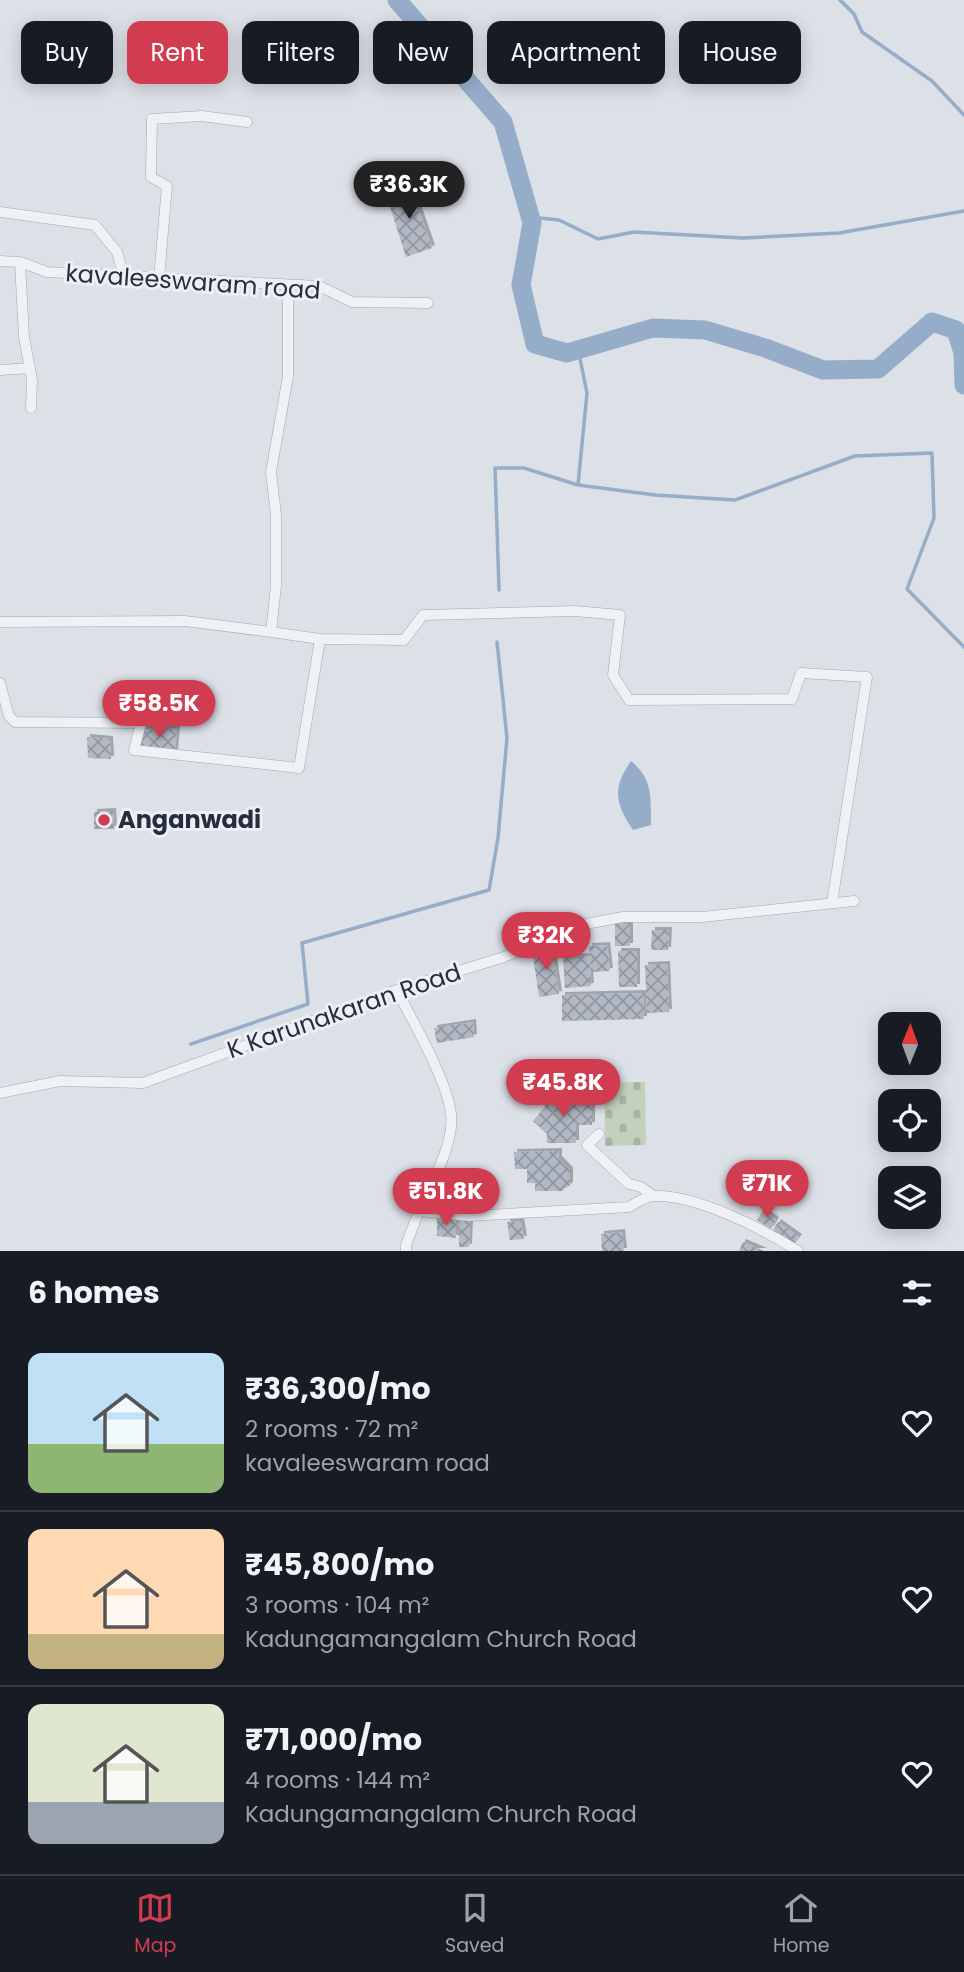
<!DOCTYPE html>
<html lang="en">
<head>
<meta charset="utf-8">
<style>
	:root { --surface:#171b24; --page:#20242c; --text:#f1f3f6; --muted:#9ea1a6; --line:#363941; --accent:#d23c50 }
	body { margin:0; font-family:Poppins,sans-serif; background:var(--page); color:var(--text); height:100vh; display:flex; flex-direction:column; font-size:26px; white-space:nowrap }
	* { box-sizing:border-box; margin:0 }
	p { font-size:23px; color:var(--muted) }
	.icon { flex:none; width:38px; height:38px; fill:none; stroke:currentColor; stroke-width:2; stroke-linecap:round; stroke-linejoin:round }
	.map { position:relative; height:1251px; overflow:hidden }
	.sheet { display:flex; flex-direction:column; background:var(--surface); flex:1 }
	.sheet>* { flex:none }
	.banner { position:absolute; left:21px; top:21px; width:922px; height:63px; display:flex; gap:14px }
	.needle { width:46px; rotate:1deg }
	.buttons { position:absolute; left:878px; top:1012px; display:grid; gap:14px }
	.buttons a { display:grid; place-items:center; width:63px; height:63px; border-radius:14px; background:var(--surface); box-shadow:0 4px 18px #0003; font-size:35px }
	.price { position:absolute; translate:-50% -60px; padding:0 16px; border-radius:24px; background:var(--accent); color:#fff; font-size:23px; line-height:46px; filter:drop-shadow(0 2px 4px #0008) }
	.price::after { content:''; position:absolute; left:50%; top:42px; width:21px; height:16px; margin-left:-10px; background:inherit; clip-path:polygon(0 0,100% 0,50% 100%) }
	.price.current { background:#222; color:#fff }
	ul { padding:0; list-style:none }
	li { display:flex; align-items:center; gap:21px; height:175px; padding:0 28px }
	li+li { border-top:2px solid var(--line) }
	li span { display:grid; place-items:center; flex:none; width:196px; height:140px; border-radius:14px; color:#555 }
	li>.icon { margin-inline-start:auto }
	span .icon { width:84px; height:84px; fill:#fffc; stroke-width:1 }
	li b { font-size:30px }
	h2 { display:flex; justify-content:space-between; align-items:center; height:84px; padding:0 28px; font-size:30px }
	.pill { padding:0 24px; border-radius:14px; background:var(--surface); box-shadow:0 4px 18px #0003; font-size:24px; line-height:63px }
	.pill.current { background:var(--accent); color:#fff }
	.tab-bar { display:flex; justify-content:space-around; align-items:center; height:98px; border-top:2px solid var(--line); background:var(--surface); font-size:19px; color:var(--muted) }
	.tab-bar a { display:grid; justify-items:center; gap:4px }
	.tab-bar .current { color:var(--accent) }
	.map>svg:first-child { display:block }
</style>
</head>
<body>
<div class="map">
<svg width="964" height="1251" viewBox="0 0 964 1251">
	<defs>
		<pattern id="cemetery-stones" width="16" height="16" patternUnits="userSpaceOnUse" patternTransform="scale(1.75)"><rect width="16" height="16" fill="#c2d1bd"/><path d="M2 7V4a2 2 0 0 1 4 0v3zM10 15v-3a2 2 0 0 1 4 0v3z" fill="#a7b4a4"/></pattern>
		<pattern id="building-cross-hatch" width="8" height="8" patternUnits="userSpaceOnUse" patternTransform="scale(1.75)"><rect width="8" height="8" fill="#b3b9c4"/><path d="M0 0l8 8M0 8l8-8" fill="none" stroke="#9197a1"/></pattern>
		<filter id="shadow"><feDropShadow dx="3" dy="-3" stdDeviation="0" flood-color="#0004"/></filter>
	</defs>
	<rect width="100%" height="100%" fill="#dce0e7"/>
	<path fill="url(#cemetery-stones)" d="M604,1082h41l1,63 -41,1z"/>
	<path fill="#96adc9" d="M631,761c22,18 20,37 20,64l-18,5c-18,-27 -21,-42 -2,-69z"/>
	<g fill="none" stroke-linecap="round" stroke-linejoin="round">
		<path stroke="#96adc9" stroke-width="3.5" d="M840,0l14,14 8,18 70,49 32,34
			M530,217l29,3 39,19 36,-7 109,6 96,-5 125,-22
			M578,349l9,44 -9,92 77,10 80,5 120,-44 77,-3 2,65 -27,71 57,58
			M499,590l-4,-122h29l54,17
			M191,1044l117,-40 -6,-61 187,-53 9,-52 9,-100 -10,-96"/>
		<path stroke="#96adc9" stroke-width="19" d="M397,0l106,122 29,101 -11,62 14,59 32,9 86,-25 52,2 60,18 58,22 55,-1 54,-47 24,8 7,23 1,32"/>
	</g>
	<path fill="url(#building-cross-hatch)" filter="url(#shadow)" d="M410,184l22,64 -26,9 -20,-63z
		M143,729h34l-2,24 -37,-5z
		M87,737l23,2 1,20 -23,-1z
		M113,811l1,18h-20v-17z
		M615,923h15v23h-15z
		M652,930h17l-1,20h-17z
		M607,945l3,26 -19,1 -2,-26z
		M552,946l7,48 -20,3 -7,-48z
		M618,951h19v36h-18z
		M589,956l2,30 -26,2 -2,-31z
		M667,964l2,48 -22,1 -2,-48z
		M644,993v26l-82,2v-26z
		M473,1022l1,15 -37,6 -3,-15z
		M562,1079l1,17h-36l-1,-16z
		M545,1097h30v8h17v20h-16v18h-29v-9l-14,-13 12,-14z
		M559,1151v8l11,11v15l-8,6h-27v-8h-8v-14h-12l-1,-17z
		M763,1211l13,9 -5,9 -14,-9z
		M437,1217l19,3v18l-19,-2z
		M459,1220l11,1 -1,26h-10z
		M521,1221l3,18 -14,1 -3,-18z
		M778,1222l21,15 -6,8 -20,-14z
		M622,1232l2,19h-22l-1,-17z
		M743,1242l21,9h-25z"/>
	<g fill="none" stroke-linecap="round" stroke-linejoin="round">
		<g stroke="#a2a7b1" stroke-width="11">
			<path id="minor" d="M0,212l95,13 22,27 7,24
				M0,261l20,1 27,10 272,14 33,16 76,1
				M20,262l4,75 8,43 -1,28
				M159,278l8,-92 -16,-9 1,-58 50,-3 45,6
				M288,286v90l-17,96 5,43v71l-5,46 49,7
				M0,370l30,-2
				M0,622l185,-1 86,11
				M0,683l9,33 6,6 126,1 -7,27 165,18 21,-129 84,1 19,-25 152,-4 45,4 -7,60 16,25 163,-1 9,-26 66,4 -35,226
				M397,990c16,33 50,89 54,124 4,28 -20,71 -32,97l50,5 160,-9c7,-4 17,-11 25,-11 42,-2 109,33 144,55
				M0,1093l60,-12 83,2 254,-93 107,-33 66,-30 53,-10h79l152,-16
				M599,1134l-12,11 42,39 12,3 11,8
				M406,1251v-6l13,-34"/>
		</g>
		<use href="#minor" stroke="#eff1f5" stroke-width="10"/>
	</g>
	<circle fill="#d23c50" stroke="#eceff5" stroke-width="2.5" cx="104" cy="820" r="7"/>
	<g text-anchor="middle" stroke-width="6" stroke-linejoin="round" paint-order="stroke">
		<g font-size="24" fill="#262e3e" stroke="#eceff5">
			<text transform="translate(193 282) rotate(4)" y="8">kavaleeswaram road</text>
			<text transform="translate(344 1011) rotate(-19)" y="8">K Karunakaran Road</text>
		</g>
		<g font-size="24" font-weight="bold" fill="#262e3e" stroke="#eceff5" text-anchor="start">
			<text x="118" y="828">Anganwadi</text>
		</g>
	</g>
</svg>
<div class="buttons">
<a><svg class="needle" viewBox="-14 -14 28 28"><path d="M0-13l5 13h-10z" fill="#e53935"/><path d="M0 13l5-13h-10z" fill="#9ea1a6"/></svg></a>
<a><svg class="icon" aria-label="locate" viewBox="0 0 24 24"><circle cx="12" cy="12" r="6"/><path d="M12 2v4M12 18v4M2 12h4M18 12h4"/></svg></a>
<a><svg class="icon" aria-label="layers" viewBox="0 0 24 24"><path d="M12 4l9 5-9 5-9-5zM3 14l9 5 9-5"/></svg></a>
</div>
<b class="price current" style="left:409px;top:221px">₹36.3K</b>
<b class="price" style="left:159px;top:740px">₹58.5K</b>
<b class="price" style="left:546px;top:972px">₹32K</b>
<b class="price" style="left:563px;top:1119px">₹45.8K</b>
<b class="price" style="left:767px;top:1220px">₹71K</b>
<b class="price" style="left:446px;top:1228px">₹51.8K</b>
<div class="banner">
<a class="pill">Buy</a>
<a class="pill current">Rent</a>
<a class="pill">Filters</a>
<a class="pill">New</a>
<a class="pill">Apartment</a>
<a class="pill">House</a>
</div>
</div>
<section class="sheet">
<h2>6 homes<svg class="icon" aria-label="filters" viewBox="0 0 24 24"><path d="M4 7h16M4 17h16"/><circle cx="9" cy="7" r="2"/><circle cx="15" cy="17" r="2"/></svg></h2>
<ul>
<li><span style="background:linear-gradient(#bfe0f5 65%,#8fb573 0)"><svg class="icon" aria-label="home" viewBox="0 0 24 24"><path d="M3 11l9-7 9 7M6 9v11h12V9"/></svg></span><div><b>₹36,300/mo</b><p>2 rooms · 72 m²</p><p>kavaleeswaram road</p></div><svg class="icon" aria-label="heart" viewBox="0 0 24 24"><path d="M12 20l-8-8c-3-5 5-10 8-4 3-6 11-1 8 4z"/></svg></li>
<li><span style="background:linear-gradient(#ffd9b3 75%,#c2b280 0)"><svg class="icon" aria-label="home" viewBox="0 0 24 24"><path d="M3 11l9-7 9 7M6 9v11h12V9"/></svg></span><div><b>₹45,800/mo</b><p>3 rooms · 104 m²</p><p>Kadungamangalam Church Road</p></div><svg class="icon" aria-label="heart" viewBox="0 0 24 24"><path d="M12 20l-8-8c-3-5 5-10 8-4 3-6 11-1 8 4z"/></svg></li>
<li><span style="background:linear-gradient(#dfe7d0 70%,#9aa5b1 0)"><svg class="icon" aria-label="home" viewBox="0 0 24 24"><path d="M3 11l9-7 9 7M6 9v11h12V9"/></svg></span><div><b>₹71,000/mo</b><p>4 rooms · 144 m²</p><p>Kadungamangalam Church Road</p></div><svg class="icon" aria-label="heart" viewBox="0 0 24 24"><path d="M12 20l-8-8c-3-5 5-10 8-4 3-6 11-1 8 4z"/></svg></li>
</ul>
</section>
<nav class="tab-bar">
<a class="current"><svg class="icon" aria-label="map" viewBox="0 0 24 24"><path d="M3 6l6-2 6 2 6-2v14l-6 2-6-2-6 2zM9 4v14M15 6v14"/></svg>Map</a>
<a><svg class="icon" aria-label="saved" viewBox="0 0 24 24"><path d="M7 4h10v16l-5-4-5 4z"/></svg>Saved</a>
<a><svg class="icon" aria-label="home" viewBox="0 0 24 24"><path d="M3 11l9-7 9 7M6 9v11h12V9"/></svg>Home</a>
</nav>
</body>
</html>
